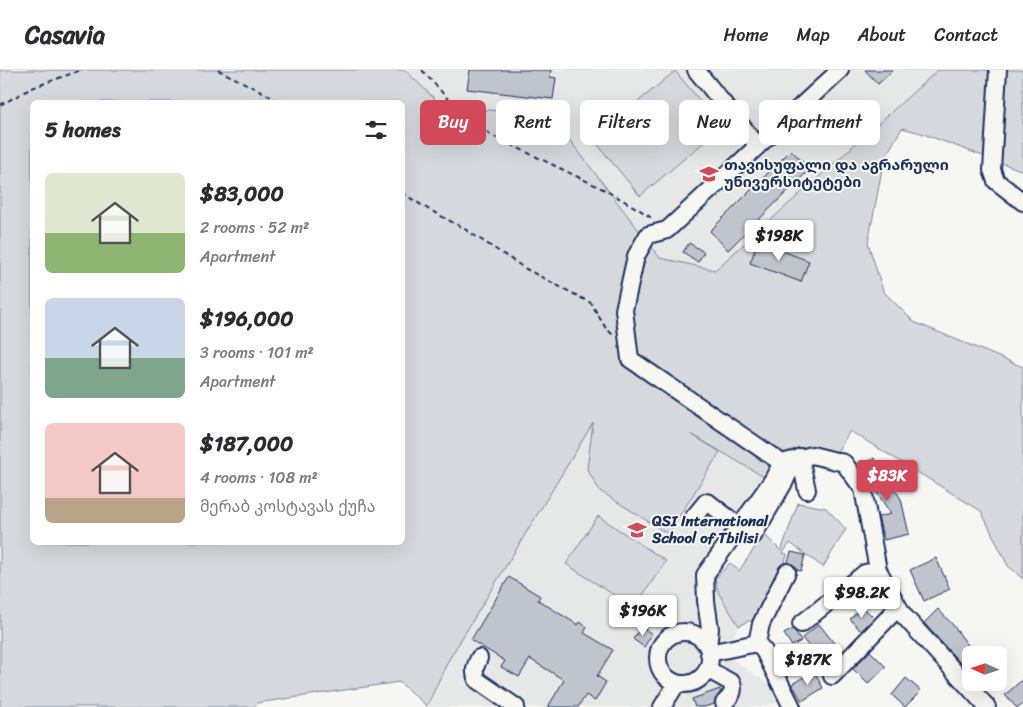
<!DOCTYPE html>
<html lang="en">
<head>
<meta charset="utf-8">
<style>
	:root { --surface:#fff; --page:#f7f7f7; --text:#2b2b33; --muted:#7c7c81; --line:#e1e1e2; --accent:#d1495b }
	body { margin:0; font-family:Sriracha,"Noto Sans Georgian",sans-serif; background:var(--page); color:var(--text); height:100vh; display:flex; flex-direction:column; font-size:19px; white-space:nowrap }
	* { box-sizing:border-box; margin:0 }
	p { font-size:16px; color:var(--muted) }
	.icon { flex:none; width:28px; height:28px; fill:none; stroke:currentColor; stroke-width:2; stroke-linecap:round; stroke-linejoin:round }
	.map { position:relative; flex:1; overflow:hidden }
	.panel { position:absolute; left:30px; top:30px; width:375px; height:445px; display:flex; flex-direction:column; background:var(--surface); border-radius:8px; box-shadow:0 5px 20px #0002 }
	.panel>* { flex:none }
	.guide { position:absolute; left:420px; top:30px; width:475px; height:45px; display:flex; gap:10px }
	.needle { width:32px; rotate:273deg }
	.fabs { position:absolute; left:962px; top:576px; display:grid; gap:10px }
	.fabs a { display:grid; place-items:center; width:45px; height:45px; border-radius:8px; background:var(--surface); box-shadow:0 5px 20px #0002; font-size:25px }
	.price { position:absolute; translate:-50% -42px; padding:0 11px; border-radius:5px; background:#fff; color:#222; font-size:16px; line-height:32px; filter:drop-shadow(0 1px 2px #0008) }
	.price::after { content:''; position:absolute; left:50%; top:30px; width:15px; height:11px; margin-left:-8px; background:inherit; clip-path:polygon(0 0,100% 0,50% 100%) }
	.price.current { background:var(--accent); color:#fff }
	ul { padding:0; list-style:none }
	li { display:flex; align-items:center; gap:15px; height:125px; padding:0 15px }
	li span { display:grid; place-items:center; flex:none; width:140px; height:100px; border-radius:8px; color:#555 }
	li>.icon { margin-inline-start:auto }
	span .icon { width:60px; height:60px; fill:#fffc; stroke-width:1 }
	li b { font-size:21px }
	h2 { display:flex; justify-content:space-between; align-items:center; height:60px; padding:0 15px; font-size:21px }
	.chip { padding:0 18px; border-radius:8px; background:var(--surface); box-shadow:0 5px 20px #0002; font-size:18px; line-height:45px }
	.chip.current { background:var(--accent); color:#fff }
	header { display:flex; align-items:center; gap:30px; box-sizing:border-box; height:70px; padding:0 25px; background:var(--surface); border-bottom:1px solid var(--line) }
	header strong { font-size:24px }
	nav { display:flex; gap:28px; margin-inline-start:auto; font-size:18px }
	.map>svg:first-child { display:block }
</style>
</head>
<body>
<header>
<strong>Casavia</strong>
<nav><a>Home</a><a>Map</a><a>About</a><a>Contact</a></nav>
</header>
<div class="map">
<svg width="1023" height="637" viewBox="0 0 1023 637">
	<rect width="100%" height="100%" fill="#f6f6f2"/>
	<filter id="ink" filterUnits="userSpaceOnUse"><feTurbulence type="fractalNoise" baseFrequency=".02" numOctaves="2"/><feDisplacementMap in="SourceGraphic" scale="10" xChannelSelector="R" yChannelSelector="G"/><feConvolveMatrix kernelMatrix="1 2 1 2 8 2 1 2 1" color-interpolation-filters="sRGB"/></filter>
	<g filter="url(#ink)">
		<path fill="#e6e7e7" d="M405,0h533l-223,200 -55,-12 -111,-145 -105,-5z
			M627,326l93,56 59,33 -66,90 6,19 20,32 -7,11 -3,20 47,32 6,12 -21,6h-333l20,-46 160,-263z"/>
		<path fill="#d6d9dd" stroke="#78849e" fill-rule="evenodd" d="M0,0h405l39,38 105,5 111,145 55,12 223,-200h83l2,2v99l-102,-38 -19,-5 -18,31 -16,84 15,48 31,31 109,45v212l-15,-13 -27,-55 -131,-80 -17,27 -23,-8 -26,3 -20,24 -73,-43 29,18 -52,82 -68,-43 -13,-22 6,-46 -145,238 -21,45 -28,-24 -142,21 -2,4h-255zM32,32h370v440h-370z
			M675,1l47,56 -82,69 -47,-57z
			M798,433l28,5 20,21 -23,38 -33,-24 -7,10 4,1 -6,26 -24,41h-9l-9,5 -20,-32 -4,-15 15,-16 9,8 25,-37 17,17z
			M598,446l68,45 -32,47 -68,-44z"/>
		<path fill="#c0c4cd" stroke="#1b2f5e" d="M470,0h81l-1,7 6,1 -3,21 -86,-10z
			M865,0h28l-15,14z
			M791,80l19,19 -82,81 -18,-19z
			M758,172l51,19 -8,21 -51,-19z
			M689,173l15,9 -6,10 -15,-10z
			M874,388l27,41 8,35 -25,6 -6,-23 13,-3 -31,-47z
			M791,482l14,3 -4,16 -4,-1 -2,-4 -7,-4z
			M936,488l14,31 -26,12 -14,-31z
			M509,507l31,19 -2,4 40,25 2,-3 7,5 -3,6 29,17 -16,26 9,6 -11,19 -9,-6 -8,12h-30l16,-27 -34,-21 -11,18 -18,-10 4,-6 -34,-21z
			M863,537l11,11 -13,13 -11,-12z
			M938,539l14,15 21,28 -2,1v22l-47,-52z
			M819,554l18,23 -17,13 -18,-22z
			M642,557l10,7 -8,13 -11,-8z
			M793,559l8,12 -9,5 -8,-12z
			M870,581l16,16 -18,17 -15,-15z
			M814,601l9,17 -21,13 -10,-17z
			M906,608l15,13 -16,16 -13,-12z
			M1023,609v25l-4,3h-3l-11,-12z
			M720,619l1,2 -6,9 -1,4 -10,3h-9l-3,-8z"/>
		<g fill="none" stroke-linecap="round" stroke-linejoin="round">
			<g stroke="#1b2f5e" stroke-width="20">
				<path id="minor" d="M696,0l62,76
					M840,0l-173,160 -19,5 -12,21 -12,54 6,49 152,104 30,-8 32,8 19,26 15,81 25,45 84,92
					M998,0l-6,100 4,11 27,21
					M800,387l7,33
					M693,448l13,-16 3,1 31,24
					M753,466l32,-55 9,-20
					M801,554l64,-51 13,-3
					M658 588a26 26 0 1 1 52 0a26 26 0 1 1-52 0Z
					M757,573l4,-19 26,-52
					M708,578l2,-19 -4,-28 -1,-26 67,-94 10,-18
					M709,583l48,-10 7,8 28,56
					M479,588c-4,9 -6,13 -2,22l39,27
					M707,599l25,14c3,10 -2,14 -8,20
					M832,606l59,-61 6,-10
					M662,637l15,-24"/>
			</g>
			<path stroke="#1b2f5e" stroke-width="2" stroke-dasharray="5 4" stroke-linecap="butt" d="M218,0l43,21 18,11
				M422,0l25,28 44,37 112,54 37,21 13,9
				M0,35l32,-17 49,-18
				M402,123l26,16 35,19 63,41 65,34 14,24 8,8"/>
			<use href="#minor" stroke="#f6f6f2" stroke-width="16"/>
		</g>
	</g>
	<defs>
		<g id="university-bare" transform="scale(1.5)"><path d="M0-5L7-2L0 1L-7-2ZM-4 1L0 2.5L4 1V4Q0 6-4 4Z" fill="#d1495b" stroke="#f6f6f2" stroke-width="2.5" paint-order="stroke"/></g>
		<g id="school-bare" transform="scale(1.5)"><path d="M0-5L7-2L0 1L-7-2ZM-4 1L0 2.5L4 1V4Q0 6-4 4Z" fill="#d1495b" stroke="#f6f6f2" stroke-width="2.5" paint-order="stroke"/></g>
	</defs>
	<g fill-rule="evenodd">
		<use href="#university-bare" x="709" y="104"/>
		<use href="#school-bare" x="637" y="460"/>
	</g>
	<g text-anchor="middle" stroke-width="4" stroke-linejoin="round" paint-order="stroke">
		<g font-size="15" font-weight="bold" fill="#1b2f5e" stroke="#f6f6f2" text-anchor="start">
			<text x="724" y="100">თავისუფალი და აგრარული<tspan x="724" dy="17">უნივერსიტეტები</tspan></text>
			<text x="652" y="456">QSI International<tspan x="652" dy="17">School of Tbilisi</tspan></text>
		</g>
	</g>
</svg>
<div class="fabs">
<a><svg class="needle" viewBox="-14 -14 28 28"><path d="M0-13l5 13h-10z" fill="#e53935"/><path d="M0 13l5-13h-10z" fill="#7c7c81"/></svg></a>
</div>
<b class="price" style="left:779px;top:192px">$198K</b>
<b class="price current" style="left:887px;top:432px">$83K</b>
<b class="price" style="left:862px;top:549px">$98.2K</b>
<b class="price" style="left:643px;top:567px">$196K</b>
<b class="price" style="left:808px;top:616px">$187K</b>
<div class="guide">
<a class="chip current">Buy</a>
<a class="chip">Rent</a>
<a class="chip">Filters</a>
<a class="chip">New</a>
<a class="chip">Apartment</a>
</div>
<section class="panel">
<h2>5 homes<svg class="icon" aria-label="filters" viewBox="0 0 24 24"><path d="M4 7h16M4 17h16"/><circle cx="9" cy="7" r="2"/><circle cx="15" cy="17" r="2"/></svg></h2>
<ul>
<li><span style="background:linear-gradient(#dfe7d0 60%,#8fb573 0)"><svg class="icon" aria-label="home" viewBox="0 0 24 24"><path d="M3 11l9-7 9 7M6 9v11h12V9"/></svg></span><div><b>$83,000</b><p>2 rooms · 52 m²</p><p>Apartment</p></div></li>
<li><span style="background:linear-gradient(#c9d6e8 60%,#7fa58c 0)"><svg class="icon" aria-label="home" viewBox="0 0 24 24"><path d="M3 11l9-7 9 7M6 9v11h12V9"/></svg></span><div><b>$196,000</b><p>3 rooms · 101 m²</p><p>Apartment</p></div></li>
<li><span style="background:linear-gradient(#f6c9c9 75%,#b9a48a 0)"><svg class="icon" aria-label="home" viewBox="0 0 24 24"><path d="M3 11l9-7 9 7M6 9v11h12V9"/></svg></span><div><b>$187,000</b><p>4 rooms · 108 m²</p><p>მერაბ კოსტავას ქუჩა</p></div></li>
</ul>
</section>
</div>
</body>
</html>
